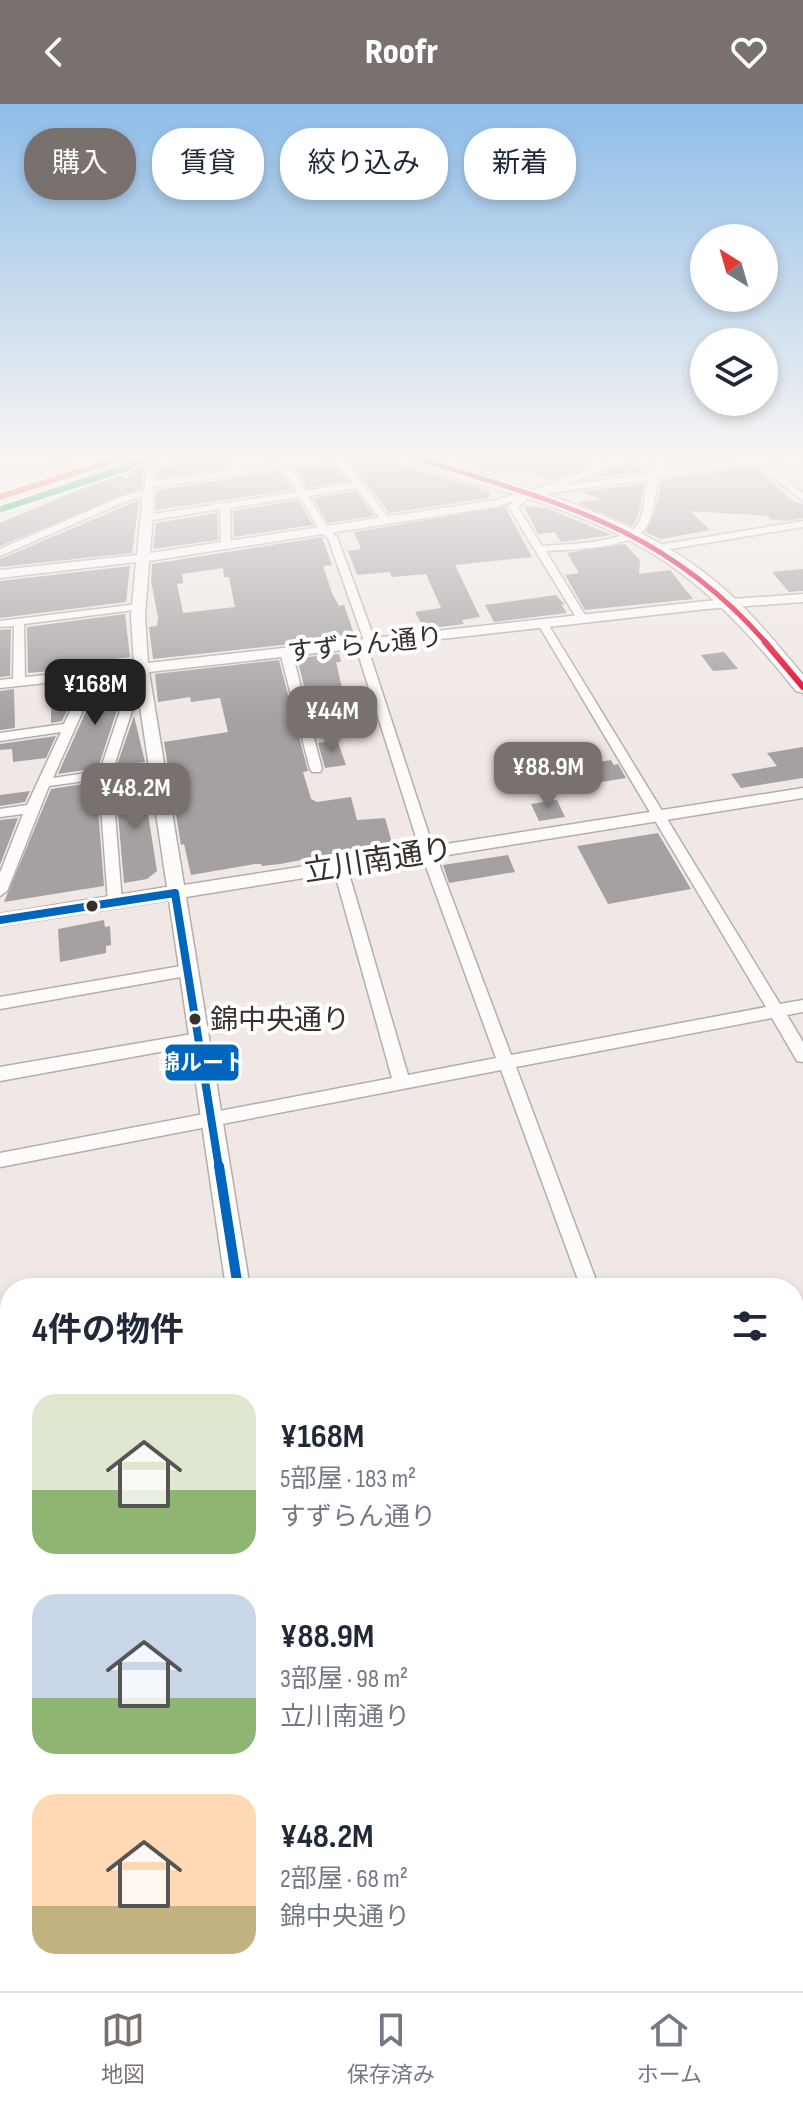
<!DOCTYPE html>
<html lang="ja">
<head>
<meta charset="utf-8">
<style>
	:root { --surface:#fff; --page:#f2f2f3; --text:#1f2937; --muted:#747a83; --line:#e0e1e3; --accent:#78716e }
	body { margin:0; font-family:"Sofia Sans Condensed","Noto Sans JP",sans-serif; background:var(--page); color:var(--text); height:100vh; display:flex; flex-direction:column; font-size:30px; white-space:nowrap }
	* { box-sizing:border-box; margin:0 }
	p { font-size:26px; color:var(--muted) }
	.icon { flex:none; width:44px; height:44px; fill:none; stroke:currentColor; stroke-width:2; stroke-linecap:round; stroke-linejoin:round }
	.map { position:relative; flex:1; overflow:hidden }
	.sheet { position:absolute; left:0px; top:1174px; width:804px; height:714px; display:flex; flex-direction:column; background:var(--surface); border-radius:32px 32px 0 0; box-shadow:0 4px 12px #0003 }
	.sheet>* { flex:none }
	.banner { position:absolute; left:24px; top:24px; width:756px; height:72px; display:flex; gap:16px }
	.needle { width:52px; rotate:323deg }
	.buttons { position:absolute; left:690px; top:120px; display:grid; gap:16px }
	.buttons a { display:grid; place-items:center; width:88px; height:88px; border-radius:50%; background:var(--surface); box-shadow:0 4px 12px #0003; font-size:40px }
	.price { position:absolute; translate:-50% -68px; padding:0 18px; border-radius:16px; background:var(--accent); color:#fff; font-size:26px; line-height:52px; filter:drop-shadow(0 2px 4px #0008) }
	.price::after { content:''; position:absolute; left:50%; top:48px; width:24px; height:18px; margin-left:-12px; background:inherit; clip-path:polygon(0 0,100% 0,50% 100%) }
	.price.selected { background:#222; color:#fff }
	ul { padding:0; list-style:none }
	li { display:flex; align-items:center; gap:24px; height:200px; padding:0 32px }
	li span { display:grid; place-items:center; flex:none; width:224px; height:160px; border-radius:24px; color:#555 }
	li>.icon { margin-inline-start:auto }
	span .icon { width:96px; height:96px; fill:#fffc; stroke-width:1 }
	li b { font-size:34px }
	h2 { display:flex; justify-content:space-between; align-items:center; height:96px; padding:0 32px; font-size:34px }
	.tag { padding:0 28px; border-radius:32px; background:var(--surface); box-shadow:0 4px 12px #0003; font-size:28px; line-height:72px }
	.tag.selected { background:var(--accent); color:#fff }
	header { display:flex; justify-content:space-between; align-items:center; height:104px; padding:0 32px; background:var(--accent); color:#fff; font-size:36px; font-weight:800 }
	.menu { display:flex; justify-content:space-around; align-items:center; height:112px; border-top:2px solid var(--line); background:var(--surface); font-size:22px; color:var(--muted) }
	.menu a { display:grid; justify-items:center; gap:4px }
	.menu .selected { color:var(--accent) }
	.map>svg:first-child { display:block }
</style>
</head>
<body>
<header><svg class="icon" aria-label="back" viewBox="0 0 24 24"><path d="M15 5l-7 7 7 7"/></svg>Roofr<svg class="icon" aria-label="heart" viewBox="0 0 24 24"><path d="M12 20l-8-8c-3-5 5-10 8-4 3-6 11-1 8 4z"/></svg></header>
<div class="map">
<svg width="803" height="1887" viewBox="0 0 803 1887">
	<rect width="100%" height="100%" fill="#f0e8e4"/>
	<path fill="#a5a1a2" fill-rule="evenodd" d="M183,353h40l5,11 -71,10 1,-9 15,-3 -1,-3z
		M347,353h56l-10,6 98,28 -3,7 -99,15z
		M462,353h119l10,8 -40,15 -23,-12 -19,6 -11,-6 -2,7z
		M669,353h71l-74,10z
		M631,358l11,9 -55,8z
		M333,360l14,17 -40,7 -11,-19z
		M754,362l40,36 9,2v14l-16,3 -18,-2v-3l-79,-5 20,19 -49,9 -16,-7 9,-17 8,-35z
		M144,364l-3,20 -141,58v-23l117,-49 11,5 2,-10z
		M281,367l11,19 -136,20 1,-20z
		M645,379l-7,33 -6,10 -54,-23 23,-4 -19,-7z
		M356,387l18,25 -46,7 -15,-25z
		M139,396l-7,53 -132,14v-8z
		M298,396l15,25 -79,12 -1,-26z
		M524,402l22,2 66,27 -51,7 -6,-10 -17,2z
		M505,403l27,50 -77,8 25,52 -18,3 2,4 -40,5 -9,-17 26,-4 -15,-34 -34,3 -2,-5 -33,3 -9,-24 13,-2 -7,-17z
		M217,409l1,27 -65,9 3,-26z
		M322,433l10,28 -9,1 9,27 7,13 5,-1 10,29 -18,2 1,3 -184,20 -4,-32 8,-1 1,-9 -7,-36 1,-17zM223,464l1,9h5l6,30 -52,6 -6,-29 6,-1 -1,-9z
		M625,440l15,16 -1,14 31,-4 23,29 -108,11 -20,-35 14,-2 -12,-20z
		M130,462l-4,36 -126,16v-37z
		M803,465v22h-3l-11,1 -17,-20z
		M556,491l9,10 -4,-1 6,9 -73,9 -9,-17z
		M125,510l5,43 -56,7 11,4 -57,5 -1,-46z
		M11,525l-1,47 -10,1v-47z
		M724,548l14,17 -25,2 -12,-16z
		M339,550l2,8h-5l7,30 23,-2 5,16 -60,8 -14,-56z
		M279,556l29,111 -5,1 8,27 6,3 34,-5 6,23 28,-2 7,25 -112,21 -18,2 -1,-2h-6l-64,11 -7,-31 -3,1 -17,-103 64,-10 -8,-34 -29,4 -1,-5 -32,5 -3,-28z
		M119,574l12,3 -12,23 -21,64 -40,6 42,-94z
		M80,578l-18,39 -11,2v-38z
		M14,585l1,39 -15,2v-39z
		M134,612l11,46 -28,3z
		M56,632l-10,22 -33,4 -1,-13 -12,1v-6z
		M337,636l9,25 -21,3 -7,-25z
		M803,643v31l-62,10 -10,-14 46,-8 -10,-13z
		M611,656l3,5 4,-1 8,14 -30,5 -10,-19z
		M142,672l15,95 -10,8 -23,4 -9,-103z
		M96,678l8,104 -100,16 47,-113z
		M30,687l-5,11 -25,4v-11z
		M557,696l8,17 -26,4 -8,-17z
		M18,714l-18,47v-45z
		M658,729l33,56 -83,15 -31,-58z
		M508,751l7,17 -66,11 -6,-18z
		M104,816l1,7 5,-1 1,19 -5,1v7l-46,9 -2,-33z"/>
	<g fill="none" stroke-linecap="round" stroke-linejoin="round">
		<g stroke="#b4aeab" stroke-width="3">
			<path id="minor" d="M166,353h12l-23,10 -1,14 79,-11 -7,-13h8l7,12 39,-6 -2,-4 2,-2h5l3,5 52,-5 4,1 46,62 -8,2 -25,-34 -49,8 20,32 9,9 39,106 -9,3 68,207 76,202 255,-48 -228,-383 5,-3 5,3 232,380 23,-4v12l-16,3 16,27v20l-6,-1 -25,-43 -256,49 83,221h-18l-80,-218 -501,97v-14l392,-75 -59,-211 7,-5 7,5 61,208 88,-17 -75,-205 -66,-209 9,-3 -36,-103 -9,-8 -19,-33 -70,11 1,37 -5,3 -5,-3 -1,-36 -73,12 -5,-3 5,-3 150,-23 -14,-24 -129,19 -2,7 -23,6 -129,56v-7l123,-53 21,-6 3,-24zM334,357l19,22 -48,8 -14,-24z
				M451,353h8l-2,16 -8,-2z
				M584,353h11l15,9 -7,2z
				M658,353h8l-4,14 98,-14h21l-17,5 39,31v8l-48,-38 -95,14c-6,15 -5,35 -13,49 -15,24 -75,23 -101,25l42,69 -9,2 -71,-116 20,-15 124,-18zM650,375c-6,13 -5,30 -11,43 -11,22 -74,22 -97,24l-24,-39 13,-11z
				M803,417v6l-145,24 -5,-3 5,-3z
				M138,500l4,1v4l-118,15 1,58 -6,3 -6,-3 1,-56 -14,1v-6z
				M282,546l10,2 30,117 -2,3h-8l-2,-3 -30,-117z
				M94,565l6,3 -47,106 47,-7 22,-66c6,-6 21,-6 29,-5v6l-18,2 -20,61 44,-6 6,4 -6,4 -45,6 10,125 -7,5 -7,-5 -9,-123 -50,7 -42,105 -7,5v-23l23,-59 -23,3v-8l27,-4 34,-73 -61,9v-8l64,-9 24,-52z
				M187,861l5,2 3,4 -3,4 -192,34v-12z
				M198,929l6,2 2,4 -2,4 -6,2 -198,36v-14z
				M803,1258v20l-9,3v-20z
				M10,1348v22l-10,2v-22z
				M794,1720l9,4v46l-9,-4z
				M111,1878h28v9h-28z
				M499,1878h28l-4,9h-28z"/>
		</g>
		<g stroke="#b4aeab" stroke-width="3">
			<path id="tertiary" d="M149,385l6,3 -5,61 345,-53 33,-9 6,3 -38,13 -347,54 -4,55 3,47 558,-62 97,-7v8l-97,7 -557,63 35,213 619,-97v10l-617,99 64,391h-24l-57,-388 -169,26v-12l167,-27 -32,-214 -135,15v-8l134,-15 -3,-49 5,-54 -136,16v-8l137,-15 6,-63z
				M331,1878h34l2,9h-34z"/>
		</g>
		<g stroke="#b4aeab" stroke-width="3">
			<path id="secondary" d="M620,353h17l-104,40 -11,-3z"/>
		</g>
		<g stroke="#b4aeab" stroke-width="3">
			<path id="primary" d="M406,353h21c96,31 198,54 279,117 37,28 67,65 97,101v18l-7,-2c-83,-103 -136,-148 -263,-191 -24,-8 -113,-30 -127,-43z"/>
		</g>
		<use href="#minor" fill="#fdfcfb" fill-rule="evenodd"/>
		<use href="#tertiary" fill="#fdfcfb" fill-rule="evenodd"/>
		<use href="#secondary" fill="#fdfcfb" fill-rule="evenodd"/>
		<use href="#primary" fill="#fdfcfb" fill-rule="evenodd"/>
		<path stroke="#ceccca" stroke-width="4" stroke-dasharray="7 4" stroke-linecap="butt" d="M0,374l78,-21"/>
		<g stroke="#fff" stroke-width="14">
			<path id="bus-1-far1" d="M0,816l175,-27 44,275"/>
		</g>
		<g stroke="#fff" stroke-width="16">
			<path id="bus-1" d="M219,1062l19,122"/>
		</g>
		<g stroke="#fff" stroke-width="9">
			<path id="bus-2-far1" d="M413,353c142,45 252,69 354,187"/>
		</g>
		<g stroke="#fff" stroke-width="11">
			<path id="bus-2" d="M765,538l38,45"/>
		</g>
		<use href="#bus-1-far1" stroke="#0065bd" stroke-width="8"/>
		<use href="#bus-1" stroke="#0065bd" stroke-width="10"/>
		<use href="#bus-2-far1" stroke="#e4002b" stroke-width="5"/>
		<use href="#bus-2" stroke="#e4002b" stroke-width="6"/>
		<g stroke="#fff" stroke-width="10">
			<path id="rail-1" d="M0,393l124,-40"/>
		</g>
		<g stroke="#fff" stroke-width="10">
			<path id="rail-2" d="M0,406l152,-53"/>
		</g>
		<g stroke="#fff" stroke-width="10">
			<path id="rail-3" d="M4,404l124,-40"/>
		</g>
		<use href="#rail-1" stroke="#f15620" stroke-width="6"/>
		<use href="#rail-2" stroke="#a5a215" stroke-width="6"/>
		<use href="#rail-3" stroke="#00a651" stroke-width="6"/>
	</g>
	<linearGradient id="sky" x2="0" y2="1"><stop stop-color="#8fbde8"/><stop offset="0.57" stop-color="#f8f5f3"/><stop offset="1" stop-color="#f8f5f3" stop-opacity="0"/></linearGradient>
	<rect width="803" height="617" fill="url(#sky)"/>
	<g fill="#37312e" stroke="#fff" stroke-width="3">
		<circle cx="92" cy="802" r="7"/>
		<circle cx="195" cy="915" r="7"/>
	</g>
	<g text-anchor="middle" stroke-width="8" stroke-linejoin="round" paint-order="stroke">
		<g font-size="26" fill="#37312e" stroke="#fff">
			<text transform="translate(365 540) rotate(-6)" y="9">すずらん通り</text>
		</g>
		<g font-size="28" fill="#37312e" stroke="#fff" text-anchor="start">
			<text x="210" y="925">錦中央通り</text>
		</g>
		<g font-size="30" fill="#37312e" stroke="#fff">
			<text transform="translate(378 756) rotate(-9)" y="10">立川南通り</text>
		</g>
	</g>
	<rect stroke="#fff" stroke-width="3" x="164" y="939" width="76" height="39" rx="8" fill="#0065bd"/>
	<g font-size="22" text-anchor="middle" font-weight="bold" fill="#fff">
		<text x="202" y="966">錦ルート</text>
	</g>
</svg>
<div class="buttons">
<a><svg class="needle" viewBox="-14 -14 28 28"><path d="M0-13l5 13h-10z" fill="#e53935"/><path d="M0 13l5-13h-10z" fill="#747a83"/></svg></a>
<a><svg class="icon" aria-label="layers" viewBox="0 0 24 24"><path d="M12 4l9 5-9 5-9-5zM3 14l9 5 9-5"/></svg></a>
</div>
<b class="price selected" style="left:95px;top:623px">¥168M</b>
<b class="price" style="left:332px;top:650px">¥44M</b>
<b class="price" style="left:548px;top:706px">¥88.9M</b>
<b class="price" style="left:135px;top:727px">¥48.2M</b>
<div class="banner">
<a class="tag selected">購入</a>
<a class="tag">賃貸</a>
<a class="tag">絞り込み</a>
<a class="tag">新着</a>
</div>
<section class="sheet">
<h2>4件の物件<svg class="icon" aria-label="filters" viewBox="0 0 24 24"><path d="M4 7h16M4 17h16"/><circle cx="9" cy="7" r="2"/><circle cx="15" cy="17" r="2"/></svg></h2>
<ul>
<li><span style="background:linear-gradient(#dfe7d0 60%,#8fb573 0)"><svg class="icon" aria-label="home" viewBox="0 0 24 24"><path d="M3 11l9-7 9 7M6 9v11h12V9"/></svg></span><div><b>¥168M</b><p>5部屋 · 183 m²</p><p>すずらん通り</p></div></li>
<li><span style="background:linear-gradient(#c9d6e8 65%,#8fb573 0)"><svg class="icon" aria-label="home" viewBox="0 0 24 24"><path d="M3 11l9-7 9 7M6 9v11h12V9"/></svg></span><div><b>¥88.9M</b><p>3部屋 · 98 m²</p><p>立川南通り</p></div></li>
<li><span style="background:linear-gradient(#ffd9b3 70%,#c2b280 0)"><svg class="icon" aria-label="home" viewBox="0 0 24 24"><path d="M3 11l9-7 9 7M6 9v11h12V9"/></svg></span><div><b>¥48.2M</b><p>2部屋 · 68 m²</p><p>錦中央通り</p></div></li>
</ul>
</section>
</div>
<nav class="menu">
<a class="selected"><svg class="icon" aria-label="map" viewBox="0 0 24 24"><path d="M3 6l6-2 6 2 6-2v14l-6 2-6-2-6 2zM9 4v14M15 6v14"/></svg>地図</a>
<a><svg class="icon" aria-label="saved" viewBox="0 0 24 24"><path d="M7 4h10v16l-5-4-5 4z"/></svg>保存済み</a>
<a><svg class="icon" aria-label="home" viewBox="0 0 24 24"><path d="M3 11l9-7 9 7M6 9v11h12V9"/></svg>ホーム</a>
</nav>
</body>
</html>
